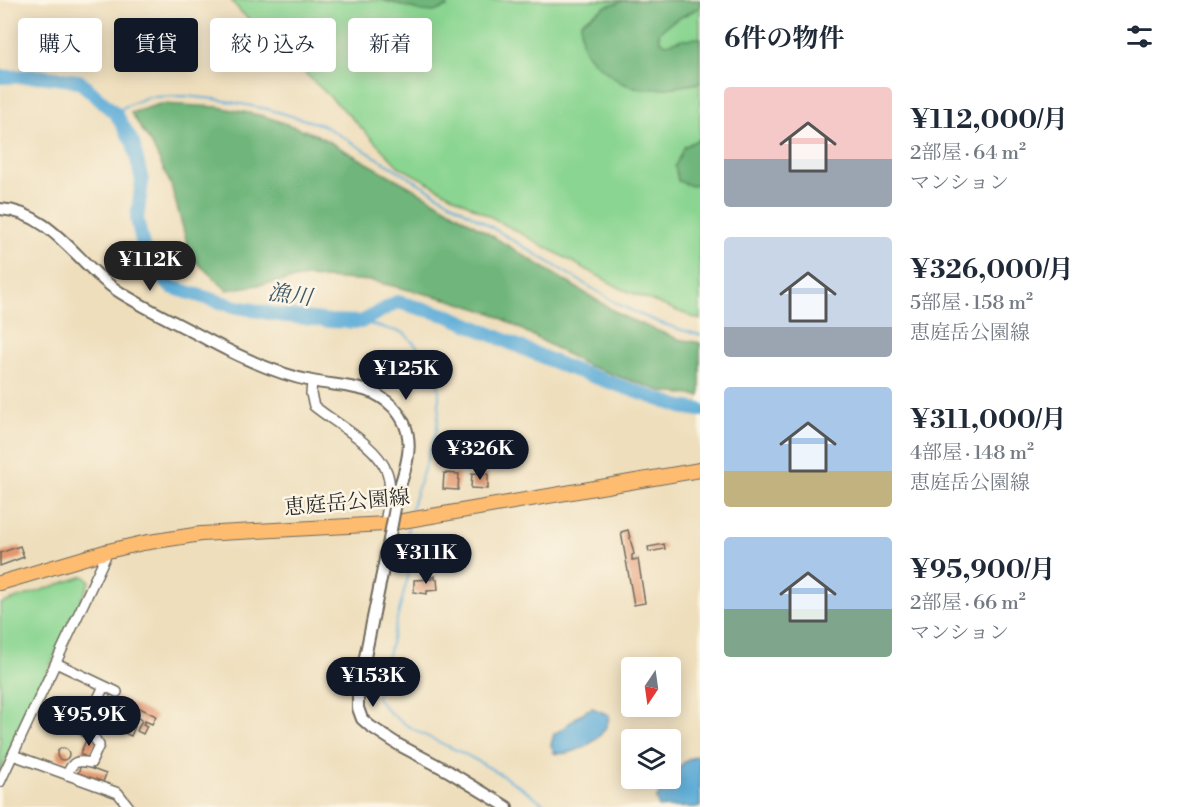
<!DOCTYPE html>
<html lang="ja">
<head>
<meta charset="utf-8">
<style>
	:root { --surface:#fff; --page:#f2f2f3; --text:#1f2937; --muted:#747a83; --accent:#111827 }
	body { margin:0; font-family:"Libre Bodoni","Noto Serif JP",serif; background:var(--page); color:var(--text); height:100vh; display:flex; flex-direction:column; font-size:22px; white-space:nowrap }
	* { box-sizing:border-box; margin:0 }
	p { font-size:20px; color:var(--muted) }
	.icon { flex:none; width:33px; height:33px; fill:none; stroke:currentColor; stroke-width:2; stroke-linecap:round; stroke-linejoin:round }
	.map { position:relative; flex:1; overflow:hidden }
	.sheet { display:flex; flex-direction:column; background:var(--surface); width:480px }
	.sheet>* { flex:none }
	.top-card { position:absolute; left:18px; top:18px; width:570px; height:54px; display:flex; gap:12px }
	.needle { width:39px; rotate:193deg }
	.tools { position:absolute; left:621px; top:657px; display:grid; gap:12px }
	.tools a { display:grid; place-items:center; width:60px; height:60px; border-radius:6px; background:var(--surface); box-shadow:0 3px 15px #0003; font-size:30px }
	.price { position:absolute; translate:-50% -51px; padding:0 14px; border-radius:21px; background:var(--accent); color:#fff; font-size:20px; line-height:39px; filter:drop-shadow(0 2px 3px #0008) }
	.price::after { content:''; position:absolute; left:50%; top:36px; width:18px; height:14px; margin-left:-9px; background:inherit; clip-path:polygon(0 0,100% 0,50% 100%) }
	.price.active { background:#222; color:#fff }
	ul { padding:0; list-style:none }
	li { display:flex; align-items:center; gap:18px; height:150px; padding:0 24px }
	li span { display:grid; place-items:center; flex:none; width:168px; height:120px; border-radius:6px; color:#555 }
	li>.icon { margin-inline-start:auto }
	span .icon { width:72px; height:72px; fill:#fffc; stroke-width:1 }
	li b { font-size:26px }
	h2 { display:flex; justify-content:space-between; align-items:center; height:72px; padding:0 24px; font-size:26px }
	.pill { padding:0 21px; border-radius:6px; background:var(--surface); box-shadow:0 3px 15px #0003; font-size:21px; line-height:54px }
	.pill.active { background:var(--accent); color:#fff }
	main { display:flex; flex:1; min-height:0 }
	.map>svg:first-child { display:block }
</style>
</head>
<body>
<main>
<div class="map">
<svg width="700" height="807" viewBox="0 0 700 807">
	<rect width="100%" height="100%" fill="#fcf5e5"/>
	<filter id="ink" filterUnits="userSpaceOnUse"><feTurbulence type="fractalNoise" baseFrequency=".0167" numOctaves="2"/><feDisplacementMap in="SourceGraphic" scale="12" xChannelSelector="R" yChannelSelector="G"/><feConvolveMatrix kernelMatrix="1 2 1 2 8 2 1 2 1" color-interpolation-filters="sRGB"/></filter>
	<filter id="wash" filterUnits="userSpaceOnUse"><feTurbulence type="fractalNoise" baseFrequency=".008" numOctaves="4" result="noise"/><feDisplacementMap in="SourceGraphic" scale="24" xChannelSelector="R" yChannelSelector="G"/><feGaussianBlur stdDeviation="1.35" result="paint"/><feColorMatrix in="noise" values="0 0 0 0 0 0 0 0 0 0 0 0 0 0 0 0 0 1.4 0 .05"/><feComposite in="paint" operator="in"/></filter>
	<g filter="url(#wash)">
		<rect width="100%" height="100%" fill="#eedebc"/>
		<path fill="#8ad591" stroke="#5a805e" stroke-width="1.5" d="M231,0h469v320l-78,-31 -224,-123 -51,-53 -107,-102z
			M84,576l6,5 -90,191v-168z"/>
		<path fill="#6fb67b" stroke="#4d7053" stroke-width="1.5" d="M382,0h65v7l-13,5 -12,-1z
			M627,0h73v7l-28,15 -13,10 1,8 6,4 17,-5 17,-1v45c-25,4 -54,11 -78,0 -7,-3 -13,-10 -19,-14 -20,-15 -23,-24 -22,-47l25,-16z
			M160,104l58,3 46,9 53,19 120,67 187,115 54,22 22,4v53l-36,-4 -78,-27 -94,-52 -45,-14 -75,-18 -65,-4 -80,13 -36,-33 -20,-72 -19,-40 -21,-32z
			M700,138v46l-8,2 -14,-5 -3,-15 9,-19z"/>
		<path fill="#5eadd8" stroke="#446c82" stroke-width="1.5" d="M592,708l17,7c-1,23 -34,42 -55,38l-3,-8 3,-11c15,-8 20,-18 38,-26z
			M696,756l4,1v50h-41l-3,-8 10,-15 8,-1c1,-15 8,-21 22,-27z"/>
		<g fill="none" stroke-linecap="round" stroke-linejoin="round">
			<path stroke="#5eadd8" stroke-width="2" d="M116,114l8,-7 24,-10 36,-1 31,3 52,10 56,16 295,179c27,14 53,24 82,31
				M361,322l43,11 30,31 5,26v19l-2,20 -26,80
				M408,527v49l-31,122c21,31 66,44 97,61 25,14 52,30 74,48"/>
			<path stroke="#5eadd8" stroke-width="14" d="M0,77l40,-1 39,5 37,33 17,29 9,38 -5,38 10,44 24,24 62,19 46,9 51,6 31,1 36,-20 52,14 117,51 115,40 19,3"/>
		</g>
		<g id="blocks">
			<path fill="#e3976e" d="M444,473l15,1 -1,16 -15,-1z
				M472,473l16,1v15l-17,-1z
				M628,530l6,24 -2,1v5l6,-1 7,44 -11,2 -13,-73z
				M664,544l1,5 -16,3 -1,-5z
				M20,546l4,11 -24,9v-13z
				M435,576v3h2l1,11 -11,1v3l-13,-2v-12l18,-1 -1,-2z
				M111,694l8,4 -1,2 3,1 1,-2 34,17 -4,8 -7,-3 -2,3 4,2 -4,8 -6,-3 5,-11 -20,-10 -5,9 18,8 -4,9 -24,-11 2,-3 -10,-4 2,-7 7,4 1,-2 5,2 -3,7 8,-16 -3,-2 -2,5 -9,-4 1,-8 3,1z
				M87,738l11,1 -10,19 -8,-4z
				M57 754a6 6 0 1 1 12 0a6 6 0 1 1-12 0Z
				M81,765l25,9 -3,8 -25,-9z"/>
		</g>
	</g>
	<g filter="url(#ink)">
		<use href="#blocks" fill-opacity="0" stroke="#6f6a5e" stroke-width="1.5"/>
		<g fill="none" stroke-linecap="round" stroke-linejoin="round">
			<g stroke="#6f6a5e" stroke-width="12">
				<path id="minor" d="M312,381l-1,13 3,12c22,18 63,39 73,66 6,16 0,35 -2,52
					M56,663l61,29
					M13,755l105,38 11,14
					M67,775c5,-14 10,-15 24,-12l8,-18 -4,-6 -12,-9 21,-44
					M0,782l108,-231"/>
			</g>
			<g stroke="#6f6a5e" stroke-width="14">
				<path id="tertiary" d="M0,209c53,3 80,59 121,84 29,18 60,32 89,48 32,17 66,33 102,40 28,6 59,3 81,26 25,26 15,55 5,85
					M389,540l-31,151v17l4,11 8,7 29,19 49,26 59,36"/>
			</g>
			<g stroke="#6f6a5e" stroke-width="16">
				<path id="primary" d="M0,583l108,-32 35,-8 58,-9 184,-10 315,-54"/>
			</g>
			<use href="#minor" stroke="#fff" stroke-width="9"/>
			<use href="#tertiary" stroke="#fff" stroke-width="10"/>
			<use href="#primary" stroke="#febc70" stroke-width="14"/>
			<g stroke="#6f6a5e" stroke-width="14" stroke-linecap="butt">
				<path id="tertiary-bridge" d="M389,540l9,-48"/>
			</g>
			<use href="#tertiary-bridge" stroke="#fff" stroke-width="10"/>
		</g>
	</g>
	<g text-anchor="middle" stroke-width="5" stroke-linejoin="round" paint-order="stroke">
		<g font-size="21" fill="#2b2b2b" stroke="#fcf5e5">
			<text transform="translate(347 502) rotate(-5)" y="7">恵庭岳公園線</text>
		</g>
		<g font-size="22" font-style="italic" fill="#3d5868" stroke="#fcf5e5">
			<text transform="translate(290 294) rotate(8)" y="8">漁川</text>
		</g>
	</g>
</svg>
<div class="tools">
<a><svg class="needle" viewBox="-14 -14 28 28"><path d="M0-13l5 13h-10z" fill="#e53935"/><path d="M0 13l5-13h-10z" fill="#747a83"/></svg></a>
<a><svg class="icon" aria-label="layers" viewBox="0 0 24 24"><path d="M12 4l9 5-9 5-9-5zM3 14l9 5 9-5"/></svg></a>
</div>
<b class="price active" style="left:150px;top:292px">¥112K</b>
<b class="price" style="left:406px;top:401px">¥125K</b>
<b class="price" style="left:480px;top:481px">¥326K</b>
<b class="price" style="left:426px;top:585px">¥311K</b>
<b class="price" style="left:373px;top:708px">¥153K</b>
<b class="price" style="left:89px;top:747px">¥95.9K</b>
<div class="top-card">
<a class="pill">購入</a>
<a class="pill active">賃貸</a>
<a class="pill">絞り込み</a>
<a class="pill">新着</a>
</div>
</div>
<section class="sheet">
<h2>6件の物件<svg class="icon" aria-label="filters" viewBox="0 0 24 24"><path d="M4 7h16M4 17h16"/><circle cx="9" cy="7" r="2"/><circle cx="15" cy="17" r="2"/></svg></h2>
<ul>
<li><span style="background:linear-gradient(#f6c9c9 60%,#9aa5b1 0)"><svg class="icon" aria-label="home" viewBox="0 0 24 24"><path d="M3 11l9-7 9 7M6 9v11h12V9"/></svg></span><div><b>¥112,000/月</b><p>2部屋 · 64 m²</p><p>マンション</p></div></li>
<li><span style="background:linear-gradient(#c9d6e8 75%,#9aa5b1 0)"><svg class="icon" aria-label="home" viewBox="0 0 24 24"><path d="M3 11l9-7 9 7M6 9v11h12V9"/></svg></span><div><b>¥326,000/月</b><p>5部屋 · 158 m²</p><p>恵庭岳公園線</p></div></li>
<li><span style="background:linear-gradient(#a9c7e8 70%,#c2b280 0)"><svg class="icon" aria-label="home" viewBox="0 0 24 24"><path d="M3 11l9-7 9 7M6 9v11h12V9"/></svg></span><div><b>¥311,000/月</b><p>4部屋 · 148 m²</p><p>恵庭岳公園線</p></div></li>
<li><span style="background:linear-gradient(#a9c7e8 60%,#7fa58c 0)"><svg class="icon" aria-label="home" viewBox="0 0 24 24"><path d="M3 11l9-7 9 7M6 9v11h12V9"/></svg></span><div><b>¥95,900/月</b><p>2部屋 · 66 m²</p><p>マンション</p></div></li>
</ul>
</section>
</main>
</body>
</html>
